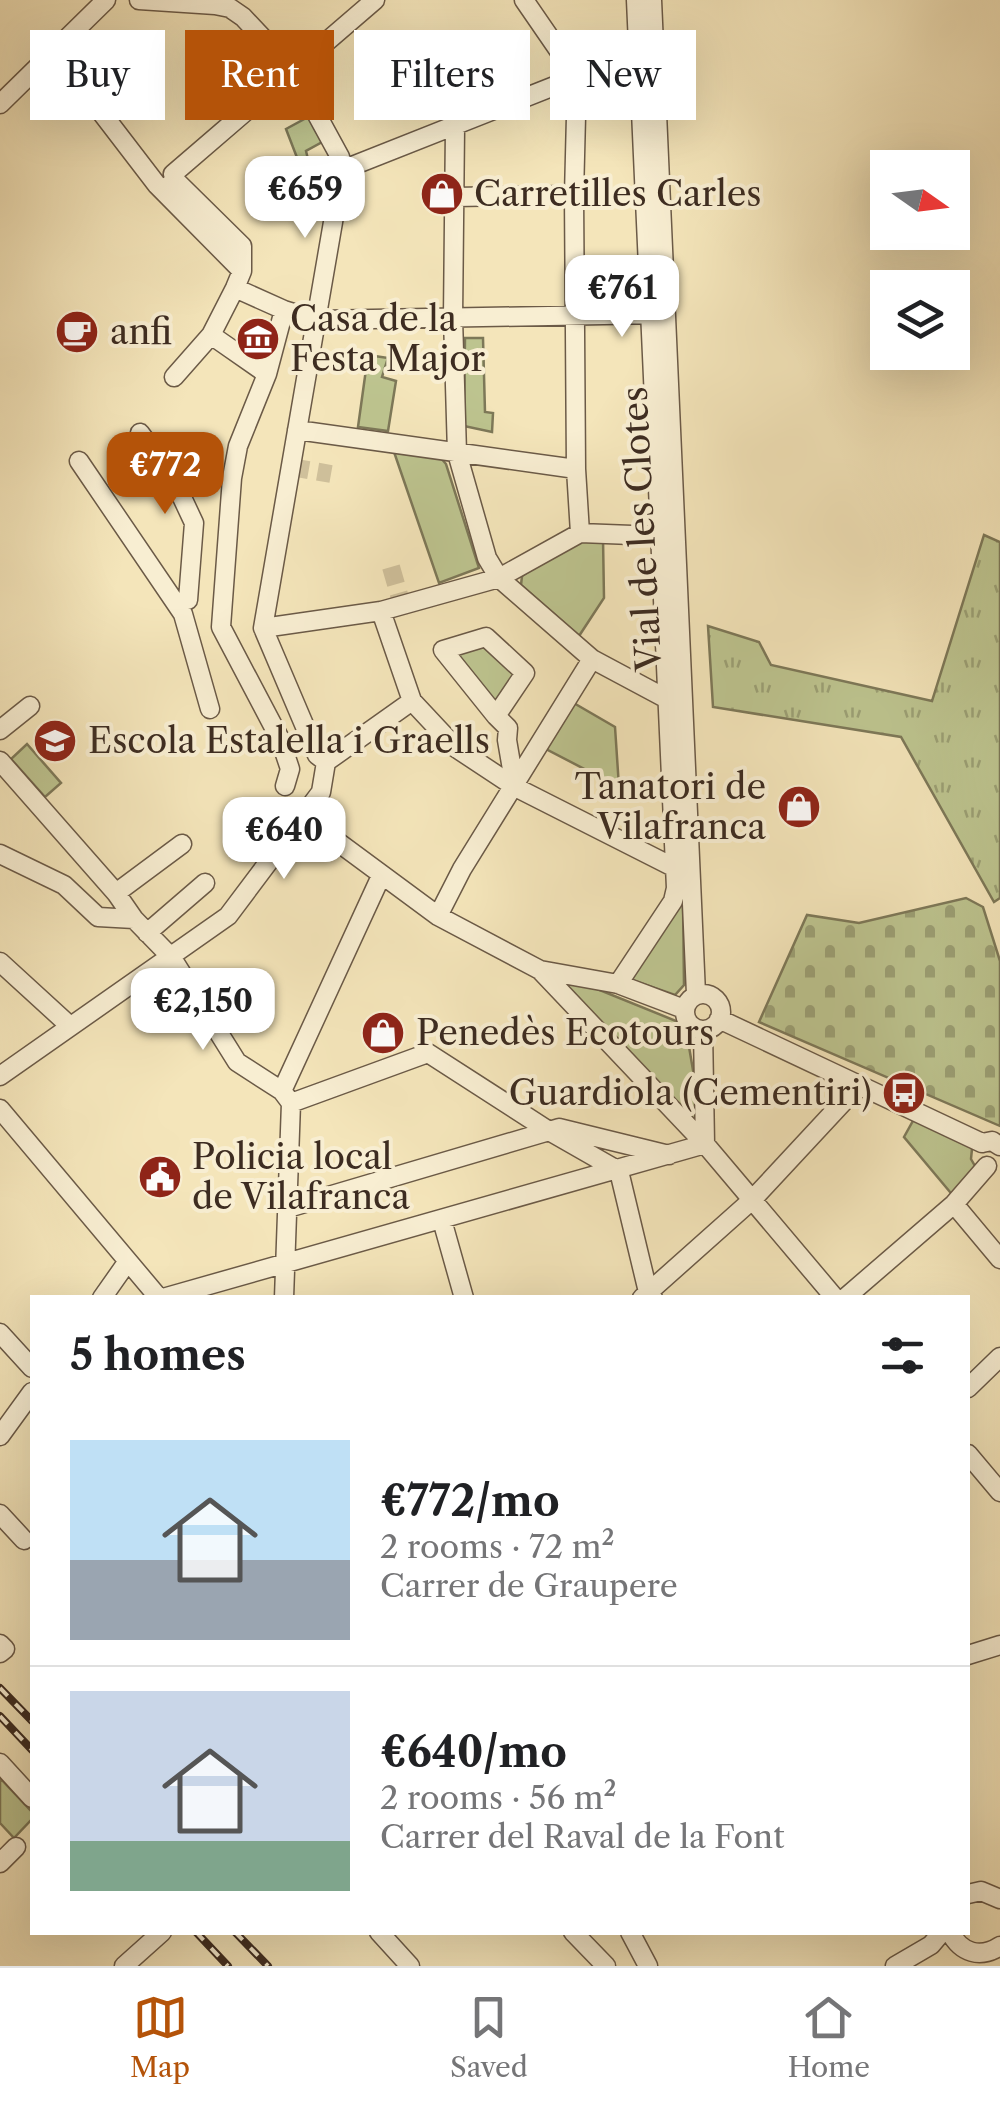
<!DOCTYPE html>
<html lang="en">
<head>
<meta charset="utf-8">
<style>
	:root { --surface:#fff; --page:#f2f2f2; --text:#202124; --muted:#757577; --line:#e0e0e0; --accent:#b45309 }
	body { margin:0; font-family:"Libre Caslon Text",serif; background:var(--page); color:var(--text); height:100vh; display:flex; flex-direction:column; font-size:38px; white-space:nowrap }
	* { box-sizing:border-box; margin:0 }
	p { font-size:32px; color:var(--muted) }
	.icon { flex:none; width:55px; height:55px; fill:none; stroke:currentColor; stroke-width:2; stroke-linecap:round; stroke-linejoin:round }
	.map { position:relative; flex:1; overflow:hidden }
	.drawer { position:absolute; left:30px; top:1295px; width:940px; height:640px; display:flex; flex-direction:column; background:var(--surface); border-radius:0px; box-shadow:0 10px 40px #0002 }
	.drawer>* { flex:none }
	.top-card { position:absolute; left:30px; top:30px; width:940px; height:90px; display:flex; gap:20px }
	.needle { width:65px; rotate:104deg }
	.tools { position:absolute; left:870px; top:150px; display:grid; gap:20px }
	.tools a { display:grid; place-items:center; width:100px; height:100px; border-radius:0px; background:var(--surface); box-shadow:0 10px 40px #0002; font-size:50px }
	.price { position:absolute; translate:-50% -85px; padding:0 22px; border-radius:20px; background:#fff; color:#222; font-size:32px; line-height:65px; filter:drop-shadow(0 2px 5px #0008) }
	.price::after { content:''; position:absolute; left:50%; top:60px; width:30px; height:22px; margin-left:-15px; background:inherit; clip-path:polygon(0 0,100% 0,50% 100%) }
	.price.on { background:var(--accent); color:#fff }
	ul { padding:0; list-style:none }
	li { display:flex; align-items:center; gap:30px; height:250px; padding:0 40px }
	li+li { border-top:2px solid var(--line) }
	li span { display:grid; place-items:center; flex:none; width:280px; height:200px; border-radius:0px; color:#555 }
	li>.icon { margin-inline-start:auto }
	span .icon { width:120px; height:120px; fill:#fffc; stroke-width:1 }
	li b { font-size:42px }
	h2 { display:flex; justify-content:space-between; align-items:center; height:120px; padding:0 40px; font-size:42px }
	.chip { padding:0 35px; border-radius:0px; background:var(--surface); box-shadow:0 10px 40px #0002; font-size:35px; line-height:90px }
	.chip.on { background:var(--accent); color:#fff }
	.dock { display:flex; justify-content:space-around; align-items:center; height:140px; border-top:2px solid var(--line); background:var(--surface); font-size:28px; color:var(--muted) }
	.dock a { display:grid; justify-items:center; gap:5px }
	.dock .on { color:var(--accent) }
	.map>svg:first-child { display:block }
</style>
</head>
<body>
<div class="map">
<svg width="1000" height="1966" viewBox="0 0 1000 1966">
	<defs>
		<pattern id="grass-tufts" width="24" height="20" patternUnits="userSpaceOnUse" patternTransform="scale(2.5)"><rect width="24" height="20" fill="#bdc48f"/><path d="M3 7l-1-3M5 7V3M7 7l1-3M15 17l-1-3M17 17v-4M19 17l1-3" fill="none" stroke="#9b9f74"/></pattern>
		<pattern id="cemetery-stones" width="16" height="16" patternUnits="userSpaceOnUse" patternTransform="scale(2.5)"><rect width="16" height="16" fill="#bdc48f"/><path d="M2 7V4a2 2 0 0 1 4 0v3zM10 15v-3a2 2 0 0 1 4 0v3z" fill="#9b9f74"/></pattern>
	</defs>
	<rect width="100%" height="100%" fill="#f4e5ba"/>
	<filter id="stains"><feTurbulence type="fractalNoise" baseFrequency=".002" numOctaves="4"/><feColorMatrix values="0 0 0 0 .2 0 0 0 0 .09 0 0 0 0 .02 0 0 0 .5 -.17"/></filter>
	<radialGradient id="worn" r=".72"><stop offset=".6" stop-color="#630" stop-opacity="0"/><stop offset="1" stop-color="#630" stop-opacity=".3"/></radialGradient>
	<path fill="url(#grass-tufts)" stroke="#7d7858" stroke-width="2.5" d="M984,535l16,7v356l-6,4 -93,-165 -188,-30 -5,-81 51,16 12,23 161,36z"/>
	<path fill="url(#cemetery-stones)" stroke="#7d7858" stroke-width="2.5" d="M966,898l17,9 17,54v165l-241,-104 48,-107 52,8z"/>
	<path fill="#bdc48f" stroke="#7d7858" stroke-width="2.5" d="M310,116l14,25 -18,10 7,29 -2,2 -5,-14h-5l-15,-39z
		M465,338h18l2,74 8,1 -1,19 -28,-6z
		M368,355l20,3 -6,19 14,4 -8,50 -30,-4z
		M393,449l47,8 6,7 33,104 -40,15z
		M578,538h25l1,60 -25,38 -58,-51 1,-9z
		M478,642l43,30 -26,34 -48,-54z
		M572,702l43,25 4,60 -75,-39z
		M27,744l34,39 -16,14 -34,-38z
		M683,902l1,83 -9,10 -46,-16z
		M545,973l30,7 101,41 11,14 14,82 -4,7z
		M914,1119l48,18 10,12 -1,10 8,14 -24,25 -51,-61z
		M0,1778l32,34v7l-18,19 -14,-15z"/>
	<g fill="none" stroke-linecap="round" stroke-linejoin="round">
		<path stroke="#cfc09b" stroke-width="18" stroke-dasharray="18 9" stroke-linecap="butt" d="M291,467l40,7
			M391,567l11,38"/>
		<g stroke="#6b5a47" stroke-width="21">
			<path id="minor" d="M139,0l76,5 15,3 13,9 49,52 48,88 2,13 -79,458
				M524,0l53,77 -3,118 2,274 4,64
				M652,0l44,994
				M55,52l102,133 85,86
				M0,104l106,-104
				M455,127l-2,191 4,135 30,105 12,20 93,81 73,39
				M342,170l235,-93 60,-19
				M163,191l12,-11 -2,-6 202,-174
				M455,197l119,-2
				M235,288l49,22 33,10 341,-6
				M284,310l-17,64 -29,72 -6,32 -11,149 59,112 10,30 -5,17
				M211,335l56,39
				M174,377l37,-42 24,-47 7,-17v-25l-67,-66
				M297,430l279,39
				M140,433l32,43 22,47 -6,77
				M79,461l104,153 27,95
				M381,611l31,90 44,47 59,39 160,81
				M263,628l118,-17 118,-33 81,-45 78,3
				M263,628l54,127 9,7
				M496,716l-53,-66 43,-13 39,36 -29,43 12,12 -1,12 8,47
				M0,730l30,-24
				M0,761l116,132 18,26 38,39 65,104 45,29 9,12
				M326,762l86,-61
				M304,817l134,99 102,54 78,14 66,25
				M0,854l64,31 34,32 36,2
				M116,893l66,-49
				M438,916l24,-47 130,-210
				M147,933l58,-50
				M0,962l70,64
				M540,970l165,174 130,154
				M618,984l55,-83 3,-13 -40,-888
				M685 1012a18 18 0 1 1 36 0a18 18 0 1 1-36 0Z
				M719,1019l263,124
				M703,1030l2,114
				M0,1076l228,-160 93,-124 5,-30
				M282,1091l99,-215
				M291,1103l137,-50 121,78 10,-3 110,27
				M0,1109l159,189
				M982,1143l10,-2 8,5
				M619,1171l29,121 5,6
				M954,1204l46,55
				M288,1208l261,-77 70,40
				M442,1220l22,78
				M102,1298l26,-37
				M163,1298l542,-154
				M284,1298l7,-195
				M642,1298l110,-98 106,-114
				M845,1298l109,-94 33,-38
				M0,1333l32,35
				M968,1388l32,-31
				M0,1436l32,-44
				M968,1454l32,38
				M0,1514l24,26
				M0,1644l5,5 -5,4
				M968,1655l32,-10
				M0,1763l32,35
				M0,1863l16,-16
				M968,1894l13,-3 19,8
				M379,1932l31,34
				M573,1932l33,34
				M630,1932l18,34
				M950,1932c11,21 30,27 50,14
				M124,1966l38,-34
				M895,1966l36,-21 11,-13"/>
		</g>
		<use href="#minor" stroke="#f8eed2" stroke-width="18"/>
		<g stroke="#3d2c21" stroke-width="8">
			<path id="rail" d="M0,1688l32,33
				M0,1716l32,34
				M196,1932l32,34
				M235,1932l33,34"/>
		</g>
		<use href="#rail" stroke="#f8eed2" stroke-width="4" stroke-dasharray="11" stroke-linecap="butt"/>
	</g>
	<defs>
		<g id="shop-disc" transform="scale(2.25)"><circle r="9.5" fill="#8f2418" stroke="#f8eed2"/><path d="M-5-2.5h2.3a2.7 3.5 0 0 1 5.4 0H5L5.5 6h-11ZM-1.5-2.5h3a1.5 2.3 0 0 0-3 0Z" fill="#fff"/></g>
		<g id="cafe-disc" transform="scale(2.25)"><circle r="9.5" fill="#8f2418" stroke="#f8eed2"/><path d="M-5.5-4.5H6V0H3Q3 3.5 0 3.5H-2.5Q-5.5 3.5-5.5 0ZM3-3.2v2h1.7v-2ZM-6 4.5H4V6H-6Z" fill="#fff"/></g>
		<g id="museum-disc" transform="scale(2.25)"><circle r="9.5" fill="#8f2418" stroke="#f8eed2"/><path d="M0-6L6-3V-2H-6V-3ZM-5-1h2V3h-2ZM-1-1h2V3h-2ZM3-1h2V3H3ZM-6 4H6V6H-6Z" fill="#fff"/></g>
		<g id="school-disc" transform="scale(2.25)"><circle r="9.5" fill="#8f2418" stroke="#f8eed2"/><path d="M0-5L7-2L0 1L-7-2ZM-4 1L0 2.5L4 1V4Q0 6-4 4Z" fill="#fff"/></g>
		<g id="bus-disc" transform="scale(2.25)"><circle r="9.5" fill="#8f2418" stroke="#f8eed2"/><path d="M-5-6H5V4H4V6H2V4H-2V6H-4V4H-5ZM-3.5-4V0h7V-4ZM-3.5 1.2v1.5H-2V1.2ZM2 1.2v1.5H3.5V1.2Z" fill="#fff"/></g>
		<g id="civic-disc" transform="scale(2.25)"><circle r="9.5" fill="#8f2418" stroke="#f8eed2"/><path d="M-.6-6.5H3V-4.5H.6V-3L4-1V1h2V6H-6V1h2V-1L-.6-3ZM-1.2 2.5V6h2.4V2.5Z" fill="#fff"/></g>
	</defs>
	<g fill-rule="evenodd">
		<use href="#shop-disc" x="442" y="194"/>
		<use href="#cafe-disc" x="77" y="332"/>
		<use href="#museum-disc" x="258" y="339"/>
		<use href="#school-disc" x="55" y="741"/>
		<use href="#shop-disc" x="799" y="807"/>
		<use href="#shop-disc" x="383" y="1033"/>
		<use href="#bus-disc" x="904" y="1093"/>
		<use href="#civic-disc" x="160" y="1177"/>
	</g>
	<g text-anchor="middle" stroke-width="8" stroke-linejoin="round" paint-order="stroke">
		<g font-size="35" fill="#3d2c21" stroke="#f8eed2" text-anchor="start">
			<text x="474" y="206">Carretilles Carles</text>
			<text x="290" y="331">Casa de la<tspan x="290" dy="40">Festa Major</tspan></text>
			<text x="110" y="344">anfi</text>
			<text x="88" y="753">Escola Estalella i Graells</text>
			<text x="766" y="799" text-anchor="end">Tanatori de<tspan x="766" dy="40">Vilafranca</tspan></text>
			<text x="416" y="1045">Penedès Ecotours</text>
			<text x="872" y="1105" text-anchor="end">Guardiola (Cementiri)</text>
			<text x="192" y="1169">Policia local<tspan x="192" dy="40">de Vilafranca</tspan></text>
		</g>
		<g font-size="35" fill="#3d2c21" stroke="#f8eed2">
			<text transform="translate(642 529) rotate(-93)" y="12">Vial de les Clotes</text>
		</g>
	</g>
	<rect width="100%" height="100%" filter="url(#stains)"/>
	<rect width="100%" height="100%" fill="url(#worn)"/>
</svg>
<div class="tools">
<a><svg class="needle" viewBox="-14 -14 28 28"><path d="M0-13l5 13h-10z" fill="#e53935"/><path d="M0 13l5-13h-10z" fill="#757577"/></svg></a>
<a><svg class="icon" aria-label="layers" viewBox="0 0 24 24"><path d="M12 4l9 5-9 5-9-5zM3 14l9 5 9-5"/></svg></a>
</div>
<b class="price" style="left:305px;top:241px">€659</b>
<b class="price" style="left:622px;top:340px">€761</b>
<b class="price on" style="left:165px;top:517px">€772</b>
<b class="price" style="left:284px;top:882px">€640</b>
<b class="price" style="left:203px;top:1053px">€2,150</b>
<div class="top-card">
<a class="chip">Buy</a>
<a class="chip on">Rent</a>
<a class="chip">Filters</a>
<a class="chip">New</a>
</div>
<section class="drawer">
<h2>5 homes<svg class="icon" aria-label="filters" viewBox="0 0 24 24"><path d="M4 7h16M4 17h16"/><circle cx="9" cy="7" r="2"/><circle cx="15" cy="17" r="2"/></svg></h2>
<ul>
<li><span style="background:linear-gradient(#bfe0f5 60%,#9aa5b1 0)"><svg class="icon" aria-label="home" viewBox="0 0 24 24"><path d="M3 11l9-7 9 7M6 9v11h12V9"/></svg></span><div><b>€772/mo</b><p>2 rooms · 72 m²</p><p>Carrer de Graupere</p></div></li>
<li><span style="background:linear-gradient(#c9d6e8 75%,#7fa58c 0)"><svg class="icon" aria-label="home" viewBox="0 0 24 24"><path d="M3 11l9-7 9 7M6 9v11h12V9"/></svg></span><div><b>€640/mo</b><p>2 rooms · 56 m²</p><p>Carrer del Raval de la Font</p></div></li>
</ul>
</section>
</div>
<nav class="dock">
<a class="on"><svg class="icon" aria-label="map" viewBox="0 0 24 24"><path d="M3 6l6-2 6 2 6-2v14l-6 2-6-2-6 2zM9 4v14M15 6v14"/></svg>Map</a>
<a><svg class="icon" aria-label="saved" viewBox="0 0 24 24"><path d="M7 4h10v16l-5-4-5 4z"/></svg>Saved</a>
<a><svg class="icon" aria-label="home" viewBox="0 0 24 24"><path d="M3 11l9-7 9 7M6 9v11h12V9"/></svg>Home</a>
</nav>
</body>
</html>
